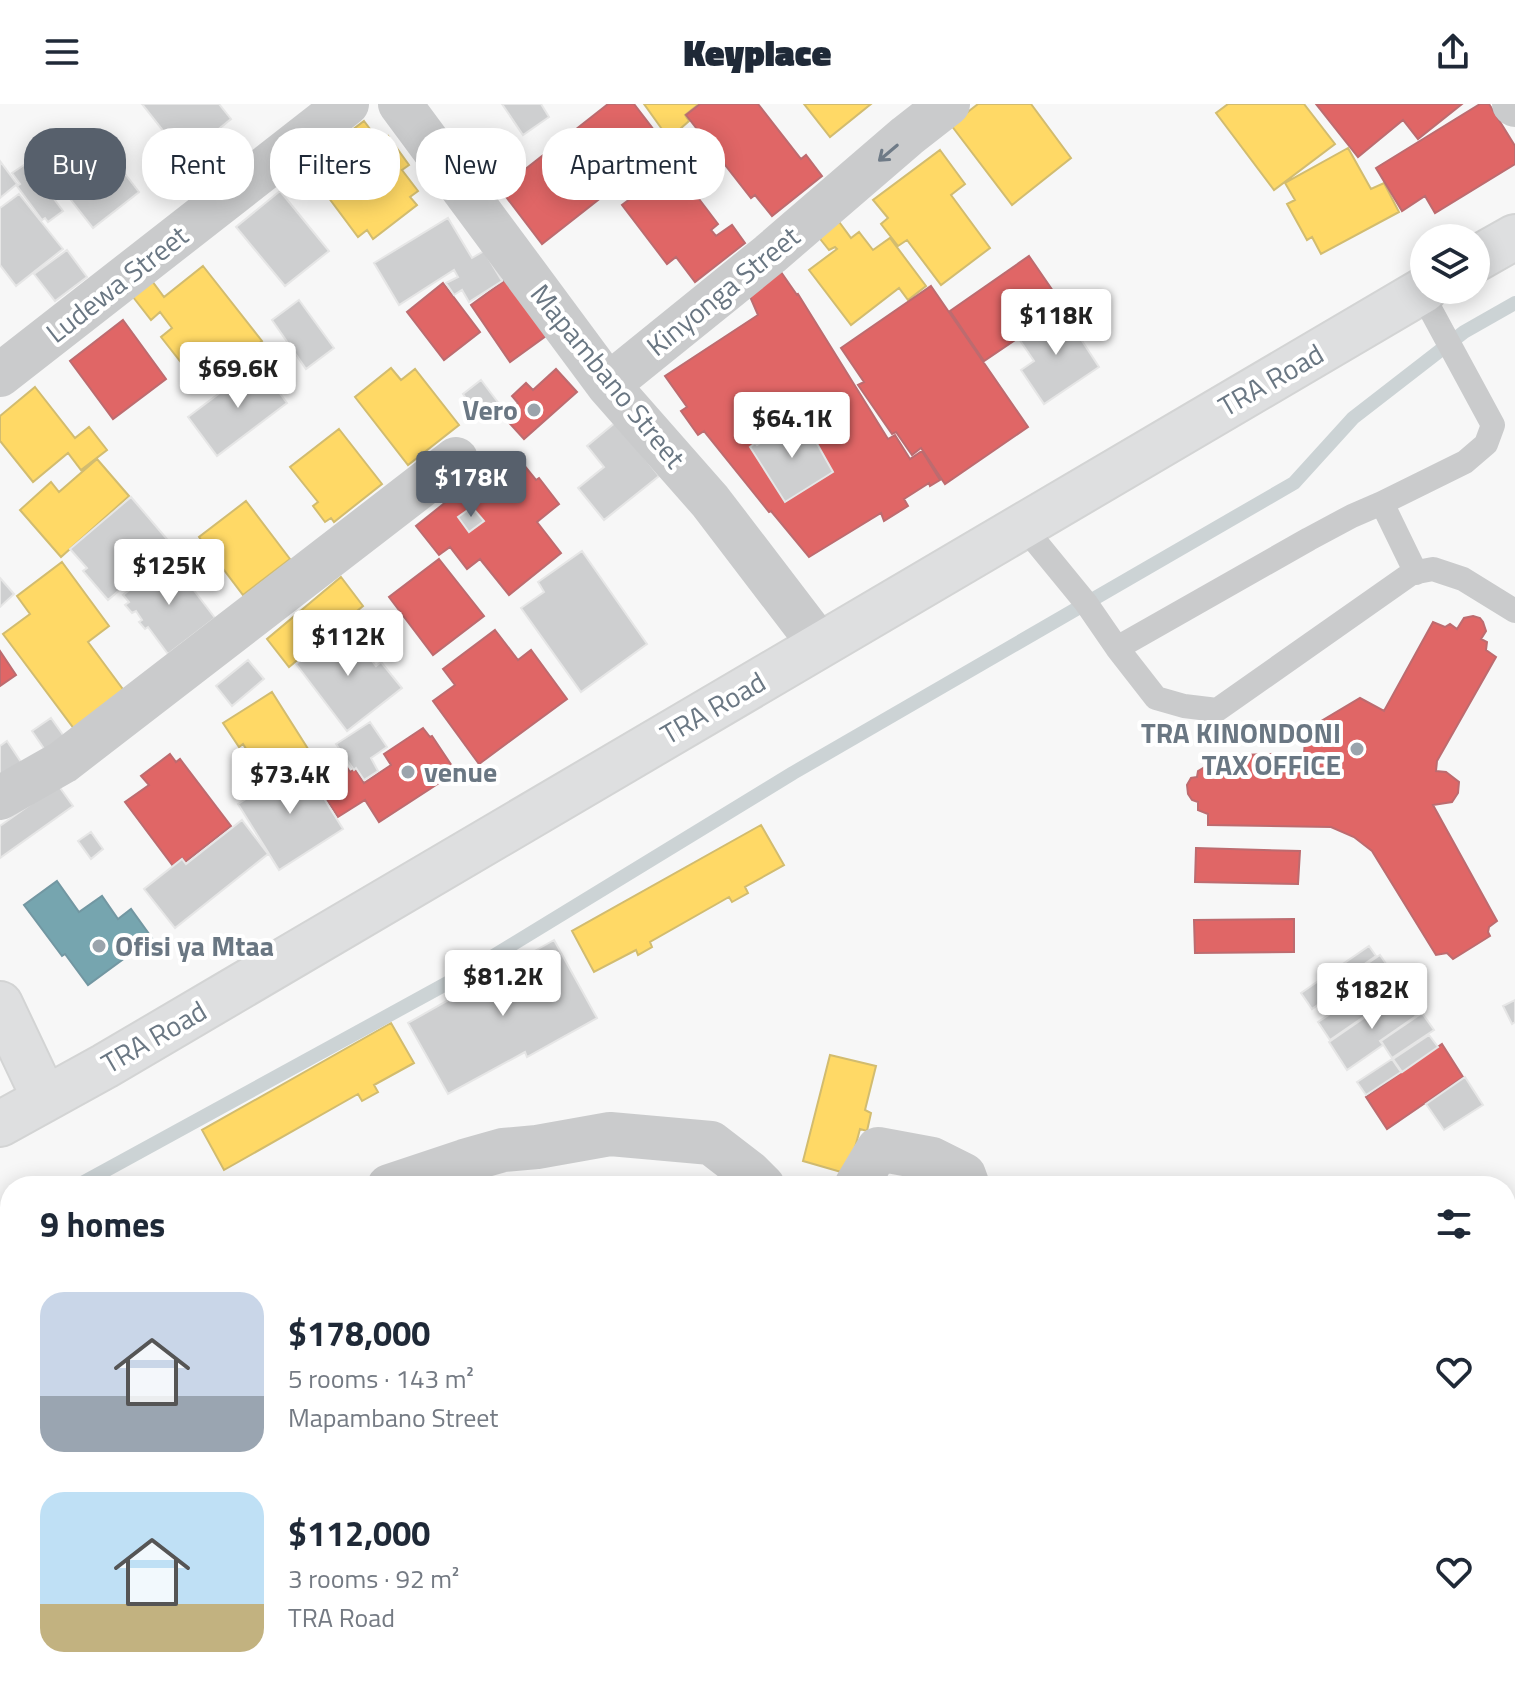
<!DOCTYPE html>
<html lang="en">
<head>
<meta charset="utf-8">
<style>
	:root { --surface:#fff; --page:#f6f6f7; --text:#1f2937; --muted:#747a83; --accent:#57606c }
	body { margin:0; font-family:"Titillium Web",sans-serif; background:var(--page); color:var(--text); height:100vh; display:flex; flex-direction:column; font-size:30px; white-space:nowrap }
	* { box-sizing:border-box; margin:0 }
	p { font-size:26px; color:var(--muted) }
	.icon { flex:none; width:44px; height:44px; fill:none; stroke:currentColor; stroke-width:2; stroke-linecap:round; stroke-linejoin:round }
	.map { position:relative; flex:1; overflow:hidden }
	.drawer { position:absolute; left:0px; top:1072px; width:1516px; height:512px; display:flex; flex-direction:column; background:var(--surface); border-radius:32px 32px 0 0; box-shadow:0 4px 20px #0003 }
	.drawer>* { flex:none }
	.top-card { position:absolute; left:24px; top:24px; width:800px; height:72px; display:flex; gap:16px }
	.fabs { position:absolute; left:1410px; top:120px; display:grid; gap:16px }
	.fabs a { display:grid; place-items:center; width:80px; height:80px; border-radius:50%; background:var(--surface); box-shadow:0 4px 20px #0003; font-size:40px }
	.price { position:absolute; translate:-50% -68px; padding:0 18px; border-radius:8px; background:#fff; color:#222; font-size:26px; line-height:52px; filter:drop-shadow(0 2px 4px #0008) }
	.price::after { content:''; position:absolute; left:50%; top:48px; width:24px; height:18px; margin-left:-12px; background:inherit; clip-path:polygon(0 0,100% 0,50% 100%) }
	.price.selected { background:var(--accent); color:#fff }
	ul { padding:0; list-style:none }
	li { display:flex; align-items:center; gap:24px; height:200px; padding:0 40px }
	li span { display:grid; place-items:center; flex:none; width:224px; height:160px; border-radius:24px; color:#555 }
	li>.icon { margin-inline-start:auto }
	span .icon { width:96px; height:96px; fill:#fffc; stroke-width:1 }
	li b { font-size:34px }
	h2 { display:flex; justify-content:space-between; align-items:center; height:96px; padding:0 40px; font-size:34px }
	.pill { padding:0 28px; border-radius:32px; background:var(--surface); box-shadow:0 4px 20px #0003; font-size:28px; line-height:72px }
	.pill.selected { background:var(--accent); color:#fff }
	header { display:flex; justify-content:space-between; align-items:center; height:104px; padding:0 40px; background:var(--surface); font-size:36px; font-weight:800 }
	.map>svg:first-child { display:block }
</style>
</head>
<body>
<header><svg class="icon" aria-label="menu" viewBox="0 0 24 24"><path d="M4 6h16M4 12h16M4 18h16"/></svg>Keyplace<svg class="icon" aria-label="share" viewBox="0 0 24 24"><path d="M12 15V3M7 8l5-5 5 5M5 13v7h14v-7"/></svg></header>
<div class="map">
<svg width="1515" height="1584" viewBox="0 0 1515 1584">
	<rect width="100%" height="100%" fill="#f7f7f7"/>
	<path fill="#ffd966" stroke="#d2bc6f" stroke-width="2" d="M644,0h55l-14,11 4,6 -17,15 -5,-6 -3,2z
		M804,0h67l-41,33z
		M978,0h53l40,54 -59,47 -61,-80z
		M1228,0h76l31,40 -61,46 -58,-77z
		M364,17l16,21 8,-6 21,29 -7,5 16,21 -8,6 7,8 -44,34 -6,-9 -9,7 -53,-71z
		M1348,44l23,41 13,-6 15,29 -78,42 -9,-17 -5,3 -20,-36 8,-4 -10,-17z
		M940,46l25,34 -14,11 39,53 -49,37 -34,-45 -9,6 -17,-22 7,-6 -15,-18z
		M837,115l14,19 8,-6 14,18 17,-12 36,48 -18,14 -9,-12 -48,37 -42,-55 28,-21 -2,-2 -6,3 -12,-15z
		M203,162l59,75 -60,48 -41,-52 11,-9 -12,-16 -9,8 -18,-23 19,-16 12,16z
		M391,264l10,12 14,-11 44,56 -51,40 -53,-68z
		M35,283l40,51 14,-11 18,23 -26,20 -13,-17 -35,29 -33,-41v-25z
		M339,325l43,55 -48,38 -3,-4 -6,4 -12,-16 5,-4 -28,-35z
		M97,355l32,37 -68,61 -41,-47 31,-28 8,10z
		M246,397l44,58 -47,36 -44,-58z
		M62,458l47,64 -21,16 37,50 -50,38 -72,-96 27,-20 -13,-18z
		M341,473l22,29 -74,61 -22,-28z
		M272,588l38,60 -44,29 -23,-37 -4,3 -16,-24z
		M761,721l23,40 -39,22 3,6 -16,9 -3,-5 -79,45 2,5 -14,8 -2,-5 -42,22 -22,-41z
		M391,919l23,40 -40,22 4,7 -16,9 -4,-7 -134,76 -22,-40z
		M830,951l46,11 -11,44 6,3 -4,18 -7,-2 -12,45 -45,-13z
		M118,1075l32,7h-33z
		M1509,1504l6,8v50l-9,6v-62z
		M154,1574h48l-3,10h-48z
		M385,1574h50l-3,10h-50z
		M487,1574h49l-3,10h-50z
		M1033,1574h49l8,10h-50z
		M1233,1574h48l8,10h-47z
		M1283,1574h91l9,10h-91z
		M1417,1574h79l-11,9 1,1h-78l2,-2 -1,-2z"/>
	<path fill="#e06666" stroke="#bd6b6f" stroke-width="2" fill-rule="evenodd" d="M608,0h26l40,52 -17,14 -8,-10 -107,84 -42,-55z
		M700,0h58l43,55 5,-4 16,21 -50,40 -17,-21 -4,3 -65,-83z
		M1316,0h146l-44,35 -15,-19 -45,37z
		M1480,0h9l26,42v18l-80,49 -10,-17 -23,15 -26,-43z
		M674,62l44,58 -7,6 5,6 16,-11 13,18 -50,39 -19,-25 -9,7 -45,-59z
		M1029,152l35,51 -80,54 -34,-50z
		M781,168l16,23 1,-1 90,145 7,-4 15,24 12,-8 18,29 -10,6 -1,-3 -25,16 4,7 -24,15 -3,-8 -72,44 -38,-46 -2,1 -65,-81 -6,4 -17,-24 6,-4 -22,-31 93,-61 -10,-23zM802,313l31,55 -48,30 -35,-55 5,-4 2,2z
		M507,175l39,57 -36,26 -39,-57z
		M443,179l37,49 -36,28 -37,-48z
		M931,182l97,141 -83,57 -24,-36 -9,7 -16,-23 -4,2 -34,-49 6,-3 -23,-34z
		M123,216l43,59 -53,40 -43,-58z
		M556,265l21,23 -53,47 -21,-23 15,-13 -6,-7 14,-13 7,7z
		M519,355l17,21 3,-2 20,26 -22,18 24,31 -52,42 -29,-36 -13,10 -17,-22 -11,8 -23,-29 46,-37 7,10zM472,403l12,14 -15,11 -11,-15z
		M439,455l45,57 -51,39 -44,-58z
		M1473,512l7,2 3,4 3,9 -5,8 6,3 -1,8 10,7 -59,104 -1,10 10,1 13,10 -1,11 -6,9 -19,3 64,116 -8,6 -1,5 2,4 -37,23 -6,-6 -11,2 -64,-104 -18,-14 -23,-10 -123,-2v-11l-10,-4v-8l-6,-2 -4,-6 -1,-9 4,-7 6,-1 1,-6 10,-6 -1,-9 97,-3 2,-23 54,-32 24,13 49,-89 12,5 5,-3 7,5 7,-11z
		M495,526l23,30 13,-10 36,49 -88,65 -46,-63 22,-16 -12,-16z
		M0,547l16,24 -16,11z
		M423,624l7,9 2,-1 24,36 -77,50 -14,-22 -27,17 -25,-39 29,-18 8,12 5,-3 9,14 27,-18 -7,-11z
		M170,650l6,8 4,-3 51,67 -46,36 -3,-4 -9,8 -48,-64 24,-17 -8,-9z
		M1196,744l104,3 -2,33 -103,-2z
		M1294,815v33l-99,1 -1,-33z
		M1442,940l21,33 -76,52 -21,-32z
		M1515,1330v154l-5,2 -4,-7v-144z
		M947,1574h73l-2,2 6,8h-90z"/>
	<path fill="#76a5af" stroke="#7297a2" stroke-width="2" d="M57,777l22,31 23,-16 16,23 13,-10 21,29 -64,47 -23,-31 -3,2 -38,-51z"/>
	<g fill="none" stroke-linecap="round" stroke-linejoin="round">
		<path stroke="#ccd3d5" stroke-width="14" d="M77,1082l387,-212 329,-201 501,-290 59,-65 111,-86 51,-29
			M0,1124l10,-5"/>
	</g>
	<path fill="#cecfd0" stroke="#e6e6e6" stroke-width="2" d="M142,0h77l12,15 -47,38z
		M502,0h39l8,13 -26,18z
		M95,31l44,57 -46,36 -44,-56z
		M0,57l17,23 -17,14z
		M27,59l36,48 -15,11 -3,-4 -3,2 -25,-34 3,-2 -8,-11z
		M280,87l49,60 -44,35 -49,-59z
		M19,90l44,55 -47,37 -16,-21v-57z
		M448,114l24,40 12,-7 18,30 -33,21 -7,-12 -8,5 -8,-12 12,-6 -4,-7 -55,35 -25,-42z
		M67,146l20,27 -32,24 -21,-27z
		M299,196l35,48 -28,21 -34,-49z
		M1062,206l37,57 -55,37 -23,-34 13,-9 -15,-22z
		M258,260l29,39 -70,53 -29,-39z
		M481,276l19,25 -19,14 -18,-25z
		M802,313l31,55 -48,30 -35,-55 5,-4 2,2z
		M616,318l43,54 -55,44 -26,-32 26,-21 -17,-21z
		M131,393l41,48 -64,55 -25,-29 4,-3 -17,-19z
		M472,403l12,14 -15,11 -11,-15z
		M582,447l65,93 -66,48 -60,-84 23,-16 -6,-10z
		M170,455l45,59 -47,36 -20,-27 -3,2 -6,-7 3,-2 -6,-9 -4,2 -7,-8 4,-3 -6,-7z
		M0,474l14,16 -14,13z
		M345,522l31,40 5,-4 21,26 -55,43 -51,-67z
		M248,556l16,19 -32,27 -16,-20z
		M51,614l17,24 -23,8 -13,-19z
		M370,618l17,25 -16,11 7,13 -14,9 -8,-12 -2,2 -18,-26z
		M7,637l16,24 -23,15v-34z
		M302,659l41,66 -64,41 -41,-66z
		M58,681l15,21 -73,52v-32z
		M242,716l26,34 -93,74 -31,-39 38,-30 4,5z
		M91,728l12,17 -12,10 -13,-18z
		M554,836l43,78 -70,39 -2,-5 -77,42 -40,-71z
		M1369,842l7,10 -39,27 4,5 -29,21 -11,-16z
		M1380,851l11,16 -40,28 -11,-17z
		M1392,869l11,17 -73,50 -12,-18z
		M1400,889l16,23 -36,25 3,4 -36,25 -18,-28z
		M1515,896v22l-3,2 -9,-18z
		M1422,909l12,17 -42,28 -11,-17z
		M1429,931l9,12 -36,25 -9,-13z
		M1392,955l9,13 -35,23 -9,-13z
		M1465,973l18,28 -39,25 -18,-26z
		M1123,1574h87l7,10h-87z"/>
	<g fill="none" stroke-linecap="round" stroke-linejoin="round">
		<g stroke="#d3d4d4" stroke-width="48">
			<path id="secondary" d="M1476,155l39,-22
				M0,900l45,95
				M0,1020l105,-58 1319,-776
				M1506,1183l9,-5
				M810,1584l18,-10"/>
		</g>
		<path stroke="#cacbcc" stroke-width="24" d="M1382,399l83,-41 21,-18 7,-19 -72,-133
			M1023,422l63,77 31,45 39,50 28,8 33,4 195,-137 21,-4 30,10 52,32
			M1117,544l192,-109 43,-23 30,-13 34,70"/>
		<path stroke="#cacbcc" stroke-width="44" d="M400,0l208,281 102,116 110,144
			M1514,0l1,1
			M0,271l347,-271
			M608,281l162,-131 137,-118 41,-32
			M0,694l63,-36 393,-303
			M389,1082l75,-25 39,-11 34,-3 73,-13 101,9 39,30 13,13
			M856,1082l22,-37 54,10 32,16 4,11
			M1506,1219l9,16
			M35,1584l16,-10
			M294,1584l7,-10"/>
		<use href="#secondary" stroke="#dedfe0" stroke-width="44"/>
	</g>
	<defs><path id="oneway-shaft" d="M-6 0H5M1.5-3L5.5 0L1.5 3" fill="none" stroke-width="1.6" stroke-linecap="round" stroke-linejoin="round" transform="scale(2)"/></defs>
	<use stroke="#6f7b87" href="#oneway-shaft" transform="translate(888 49) rotate(140)"/>
	<g fill="#9ba4ac" stroke="#fff" stroke-width="3">
		<circle cx="534" cy="306" r="8"/>
		<circle cx="1357" cy="645" r="8"/>
		<circle cx="408" cy="668" r="8"/>
		<circle cx="99" cy="842" r="8"/>
	</g>
	<g text-anchor="middle" stroke-width="8" stroke-linejoin="round" paint-order="stroke">
		<g font-size="28" fill="#6a7783" stroke="#fff">
			<text transform="translate(117 180) rotate(-38)" y="10">Ludewa Street</text>
			<text transform="translate(723 187) rotate(-39)" y="10">Kinyonga Street</text>
			<text transform="translate(608 272) rotate(51)" y="10">Mapambano Street</text>
			<text transform="translate(1271 276) rotate(-30)" y="10">TRA Road</text>
			<text transform="translate(713 604) rotate(-30)" y="10">TRA Road</text>
			<text transform="translate(154 933) rotate(-30)" y="10">TRA Road</text>
		</g>
		<g font-size="28" font-weight="bold" fill="#6a7783" stroke="#fff" text-anchor="end">
			<text x="518" y="316">Vero</text>
			<text x="1341" y="639">TRA KINONDONI<tspan x="1341" dy="32">TAX OFFICE</tspan></text>
			<text x="424" y="678" text-anchor="start">venue</text>
			<text x="115" y="852" text-anchor="start">Ofisi ya Mtaa</text>
		</g>
	</g>
</svg>
<div class="fabs">
<a><svg class="icon" aria-label="layers" viewBox="0 0 24 24"><path d="M12 4l9 5-9 5-9-5zM3 14l9 5 9-5"/></svg></a>
</div>
<b class="price" style="left:1056px;top:253px">$118K</b>
<b class="price" style="left:238px;top:306px">$69.6K</b>
<b class="price" style="left:792px;top:356px">$64.1K</b>
<b class="price selected" style="left:471px;top:415px">$178K</b>
<b class="price" style="left:169px;top:503px">$125K</b>
<b class="price" style="left:348px;top:574px">$112K</b>
<b class="price" style="left:290px;top:712px">$73.4K</b>
<b class="price" style="left:503px;top:914px">$81.2K</b>
<b class="price" style="left:1372px;top:927px">$182K</b>
<div class="top-card">
<a class="pill selected">Buy</a>
<a class="pill">Rent</a>
<a class="pill">Filters</a>
<a class="pill">New</a>
<a class="pill">Apartment</a>
</div>
<section class="drawer">
<h2>9 homes<svg class="icon" aria-label="filters" viewBox="0 0 24 24"><path d="M4 7h16M4 17h16"/><circle cx="9" cy="7" r="2"/><circle cx="15" cy="17" r="2"/></svg></h2>
<ul>
<li><span style="background:linear-gradient(#c9d6e8 65%,#9aa5b1 0)"><svg class="icon" aria-label="home" viewBox="0 0 24 24"><path d="M3 11l9-7 9 7M6 9v11h12V9"/></svg></span><div><b>$178,000</b><p>5 rooms · 143 m²</p><p>Mapambano Street</p></div><svg class="icon" aria-label="heart" viewBox="0 0 24 24"><path d="M12 20l-8-8c-3-5 5-10 8-4 3-6 11-1 8 4z"/></svg></li>
<li><span style="background:linear-gradient(#bfe0f5 70%,#c2b280 0)"><svg class="icon" aria-label="home" viewBox="0 0 24 24"><path d="M3 11l9-7 9 7M6 9v11h12V9"/></svg></span><div><b>$112,000</b><p>3 rooms · 92 m²</p><p>TRA Road</p></div><svg class="icon" aria-label="heart" viewBox="0 0 24 24"><path d="M12 20l-8-8c-3-5 5-10 8-4 3-6 11-1 8 4z"/></svg></li>
</ul>
</section>
</div>
</body>
</html>
